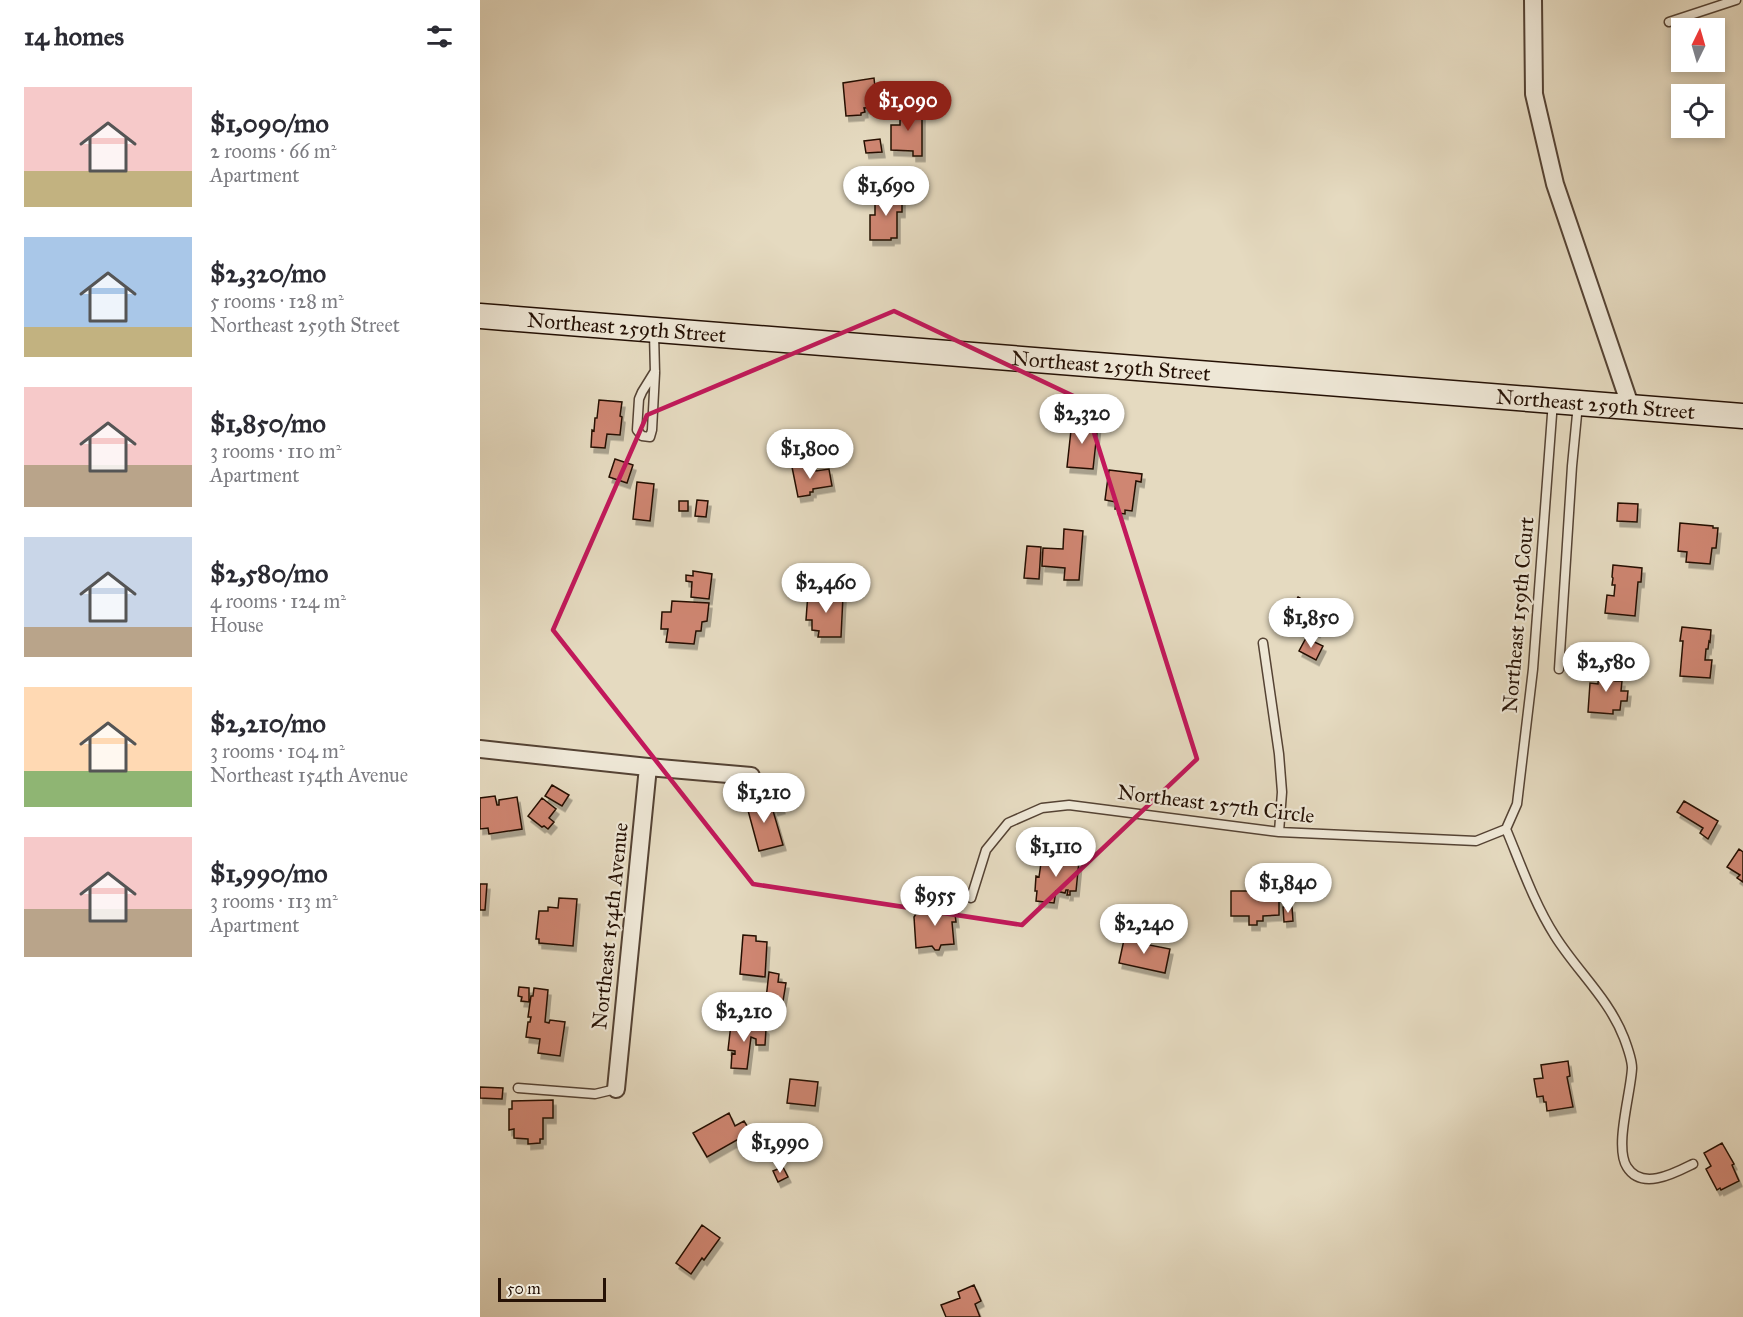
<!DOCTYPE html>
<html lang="en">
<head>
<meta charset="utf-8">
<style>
	:root { --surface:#fff; --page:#f7f7f7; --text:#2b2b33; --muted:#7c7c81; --accent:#8f2418 }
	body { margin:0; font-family:"IM FELL Great Primer",serif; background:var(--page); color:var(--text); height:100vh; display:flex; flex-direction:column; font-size:22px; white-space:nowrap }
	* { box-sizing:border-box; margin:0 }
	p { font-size:20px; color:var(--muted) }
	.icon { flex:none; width:33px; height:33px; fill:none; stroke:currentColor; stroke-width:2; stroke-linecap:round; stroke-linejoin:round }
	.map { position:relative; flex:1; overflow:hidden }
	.side { display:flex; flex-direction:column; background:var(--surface); width:480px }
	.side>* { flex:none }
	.needle { width:39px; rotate:5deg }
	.tools { position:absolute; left:1191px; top:18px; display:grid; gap:12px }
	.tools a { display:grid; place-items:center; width:54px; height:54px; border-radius:0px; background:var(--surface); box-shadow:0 3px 9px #0003; font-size:30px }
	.scale { position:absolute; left:18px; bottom:15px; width:108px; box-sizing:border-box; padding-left:6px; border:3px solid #251105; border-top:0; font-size:16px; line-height:21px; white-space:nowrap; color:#251105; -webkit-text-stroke:4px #eee7d6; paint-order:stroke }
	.price { position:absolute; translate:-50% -51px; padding:0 14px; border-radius:21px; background:#fff; color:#222; font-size:20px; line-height:39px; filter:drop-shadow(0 2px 3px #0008) }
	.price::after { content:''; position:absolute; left:50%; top:36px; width:18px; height:14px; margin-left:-9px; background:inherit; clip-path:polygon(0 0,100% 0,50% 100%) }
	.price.on { background:var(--accent); color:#fff }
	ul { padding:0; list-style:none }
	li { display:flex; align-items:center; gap:18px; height:150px; padding:0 24px }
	li span { display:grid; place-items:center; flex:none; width:168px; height:120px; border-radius:0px; color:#555 }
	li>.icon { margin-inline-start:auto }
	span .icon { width:72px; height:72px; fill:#fffc; stroke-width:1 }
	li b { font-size:26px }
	h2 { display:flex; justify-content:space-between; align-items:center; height:72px; padding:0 24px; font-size:26px }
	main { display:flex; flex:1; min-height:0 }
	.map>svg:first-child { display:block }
</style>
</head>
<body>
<main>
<section class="side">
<h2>14 homes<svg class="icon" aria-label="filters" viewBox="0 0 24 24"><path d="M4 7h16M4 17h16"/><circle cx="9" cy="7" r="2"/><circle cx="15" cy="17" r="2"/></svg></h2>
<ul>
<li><span style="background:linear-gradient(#f6c9c9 70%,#c2b280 0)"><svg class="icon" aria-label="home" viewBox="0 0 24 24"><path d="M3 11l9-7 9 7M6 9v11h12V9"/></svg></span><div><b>$1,090/mo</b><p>2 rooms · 66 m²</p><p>Apartment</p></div></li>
<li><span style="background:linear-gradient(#a9c7e8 75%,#c2b280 0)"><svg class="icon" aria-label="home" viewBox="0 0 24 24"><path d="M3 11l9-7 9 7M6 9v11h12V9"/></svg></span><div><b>$2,320/mo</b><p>5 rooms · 128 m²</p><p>Northeast 259th Street</p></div></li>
<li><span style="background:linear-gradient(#f6c9c9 65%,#b9a48a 0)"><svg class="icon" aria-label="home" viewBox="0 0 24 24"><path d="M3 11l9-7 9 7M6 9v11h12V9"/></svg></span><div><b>$1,850/mo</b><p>3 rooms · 110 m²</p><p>Apartment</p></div></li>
<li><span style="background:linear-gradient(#c9d6e8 75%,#b9a48a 0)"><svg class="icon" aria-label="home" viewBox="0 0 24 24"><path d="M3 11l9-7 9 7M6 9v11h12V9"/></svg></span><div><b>$2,580/mo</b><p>4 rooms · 124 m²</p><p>House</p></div></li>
<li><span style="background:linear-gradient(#ffd9b3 70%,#8fb573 0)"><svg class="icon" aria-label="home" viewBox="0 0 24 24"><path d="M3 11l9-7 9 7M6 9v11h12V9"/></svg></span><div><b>$2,210/mo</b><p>3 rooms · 104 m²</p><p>Northeast 154th Avenue</p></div></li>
<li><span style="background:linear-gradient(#f6c9c9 60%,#b9a48a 0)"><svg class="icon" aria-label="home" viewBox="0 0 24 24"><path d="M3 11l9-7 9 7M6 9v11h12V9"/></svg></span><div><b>$1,990/mo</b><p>3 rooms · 113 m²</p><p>Apartment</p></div></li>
</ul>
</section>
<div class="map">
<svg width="1263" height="1317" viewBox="0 0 1263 1317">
	<defs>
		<filter id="shadow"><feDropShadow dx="3" dy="5.5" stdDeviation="0" flood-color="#0004"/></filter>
	</defs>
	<rect width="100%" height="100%" fill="#e5dac0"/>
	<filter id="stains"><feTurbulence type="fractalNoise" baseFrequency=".00333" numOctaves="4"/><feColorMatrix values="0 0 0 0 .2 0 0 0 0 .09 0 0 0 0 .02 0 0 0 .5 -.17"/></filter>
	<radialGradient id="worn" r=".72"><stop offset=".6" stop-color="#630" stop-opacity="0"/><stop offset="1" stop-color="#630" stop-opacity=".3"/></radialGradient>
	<path fill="#cf8672" stroke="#251105" stroke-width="1.5" filter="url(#shadow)" d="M394,78l3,29 -13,1 1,4 -4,1v2l-15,1 -3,-33z
		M420,109h22v47h-9v-5l-22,-1v-25h9z
		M400,139l2,13 -16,1 -2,-12z
		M395,194h27v18h-5v26h-6v2h-21v-25h5z
		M119,400l23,2 -2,14 2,1 -2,18 -13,-1 -2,14 -14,-1 1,-17 2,1 1,-13h2z
		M592,421l26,2 -5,46 -26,-2z
		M135,459l18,6 -6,18 -18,-6z
		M328,464l1,5 6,-1 1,3 13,-2 3,17 -19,3v3h-3v3l-12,2 -6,-30z
		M629,470l33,4 -1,8 -5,-1 -4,30 -7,-1v4l-7,-1 1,-4h-4l1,-7 -11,-2z
		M157,482l17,2 -4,37 -17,-2z
		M217,500l11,1 -2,16 -11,-1z
		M199,501h9v10h-9z
		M1138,503l20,1 -1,18 -20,-1z
		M1200,523l33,3v2h5l-2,20h-4l-2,16 -24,-2 1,-10 -9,-1z
		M584,529l19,2 -4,49h-15l1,-12 -23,-2 1,-18 20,1z
		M547,546l14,1 -2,32 -15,-1z
		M1133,565l29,3 -1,14h-3l-3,34 -30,-3 2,-18 7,1 1,-11h-3l1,-7 -1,-1z
		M213,571l19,3 -3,25 -18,-2 1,-15 -6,-1v-6l7,1z
		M328,593l35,3 -2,41h-23l1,-6 -7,-1v-10h-6z
		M818,597l29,17 -10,18 -29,-17z
		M192,601l37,2 -2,18 -5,1 -1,9h-5l-2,13 -28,-2 2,-13h-7l1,-17h9z
		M1202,627l29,3 -1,12 -1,-1 -1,8h-2l-1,11h7l-2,18 -30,-2 3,-35h-3z
		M826,638l17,8 -7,14 -17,-9z
		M1119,667l17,1 -1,13h7l-1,10h7l-1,10h-6l-1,9h-7v4l-25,-2 2,-29 8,1z
		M72,785l17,10 -7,11 -17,-10z
		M297,795l5,13 -7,2 -4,-12z
		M15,796l2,9h2v-5l18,-3 5,32 -33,5 -1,-6 -8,1v-31z
		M289,797l14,48 -24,6 -13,-48z
		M62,798l14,11 -7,9 5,4 -6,7 -4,-3 -2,1 -14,-11z
		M1204,801l34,20 -10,18 -8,-6 3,-5 -26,-16z
		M1259,849l4,3v30l-6,-4 3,-3 -13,-8z
		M562,856l19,2v-1l4,1 -1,1 15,2 -3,30h-6v4h-3l1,-5h-2l-1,3 -9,-2 -2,12 -18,-2 1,-10h-2l1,-15 3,1z
		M0,884h7l-2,26h-5z
		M751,891h26v6l22,-1v19l-16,1v5h-6v4h-8v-9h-18z
		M79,898l18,1 -4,47 -34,-3v-4h-3l3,-28h9v-4l10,1z
		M456,905l2,2 16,-1 2,16h-4l2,22 -13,1 -2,5h-4l-3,-4 -16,2 -2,-31 2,-3 12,-2v-3l3,-3z
		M803,907h9l1,14 -9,1z
		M263,935l13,1v5l11,1 -2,35 -25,-3z
		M645,935l20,4 -1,5 26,5 -5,24 -46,-10z
		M289,972l10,2 -1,8 8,1 -3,18 -17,-2z
		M39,987l10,1v14l-8,-1 1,-4 -4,-1z
		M54,988l14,2 -3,32 4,1 1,-3 15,2 -5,34 -22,-3 2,-14 -14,-2 2,-15h2l1,-5h-3l3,-21h2z
		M251,1024l33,3 2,2 -1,16h-9v-6l-5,-2 -4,32 -16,-1 1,-15 3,1v-3l-7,-1z
		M1088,1061l2,15 -3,1 6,30 -26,4 -1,-9h-2l-1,-6 -6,1 -3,-18 9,-1 -2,-13z
		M310,1079l28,3 -3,24 -28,-3z
		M0,1087l23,1 -1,11 -22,-1z
		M73,1100v18h-10v21h-3v4l-12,1v-5l-14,-1v-9l-5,1v-21h3v-8z
		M249,1113l6,13 9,-5 7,11 -44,25 -14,-24z
		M1242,1143l12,21 -2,1 7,16 -18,9 -1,-2 -3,2 -11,-21 5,-3 -7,-13z
		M303,1167l5,10 -10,5 -5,-11z
		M222,1225l18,13 -16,22 -2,-2 -11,16 -15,-11z
		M494,1285l7,16 -6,3 5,13h-34l-5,-12 19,-7 -2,-6z"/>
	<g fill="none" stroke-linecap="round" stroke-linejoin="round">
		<g stroke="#554334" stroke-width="11">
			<path id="lane" d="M1189,22l67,-22
				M174,333l1,40 -3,57 -2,7 -8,-1 -5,-6 2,-31 3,-7 13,-21
				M783,643l16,111 3,38 -3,40
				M1079,669l13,-203 6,-62
				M1026,829c15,36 28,74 49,107 22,35 54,63 69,102 3,8 8,22 8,30 -1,25 -18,79 -5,99 15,24 48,6 66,-3
				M1026,829l11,-25 16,-135 20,-268
				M491,898l15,-48 22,-27 34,-15 27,-3 210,27 197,9 30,-12
				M38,1088l77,6 21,-5"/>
		</g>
		<g stroke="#554334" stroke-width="20">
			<path id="street" d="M1053,0l1,94 21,90 76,224
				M0,749l168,18 103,9
				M136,1089l32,-322"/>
		</g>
		<g stroke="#251105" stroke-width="27">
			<g id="secondary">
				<path id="s1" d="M0,316l1263,100"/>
			</g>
		</g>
		<use href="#lane" stroke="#eee7d6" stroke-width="8"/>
		<use href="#street" stroke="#eee7d6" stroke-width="16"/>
		<use href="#secondary" stroke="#eee7d6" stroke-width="24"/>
	</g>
	<path fill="none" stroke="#c2185b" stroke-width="4.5" stroke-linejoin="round" d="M414,311l190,90 113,358 -175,166 -269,-41 -200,-254 94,-215z"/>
	<g text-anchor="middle" stroke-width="4.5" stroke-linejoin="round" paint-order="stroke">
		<g font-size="21" fill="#251105" stroke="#eee7d6">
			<text dy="7" stroke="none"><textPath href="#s1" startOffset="147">Northeast 259th Street</textPath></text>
			<text dy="7" stroke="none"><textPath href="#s1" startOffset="633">Northeast 259th Street</textPath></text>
			<text dy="7" stroke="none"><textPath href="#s1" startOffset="1119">Northeast 259th Street</textPath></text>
			<text transform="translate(1038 615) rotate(-85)" y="7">Northeast 159th Court</text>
			<text transform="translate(736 804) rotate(7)" y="7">Northeast 257th Circle</text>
			<text transform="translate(130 926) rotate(-84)" y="7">Northeast 154th Avenue</text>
		</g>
	</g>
	<rect width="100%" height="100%" filter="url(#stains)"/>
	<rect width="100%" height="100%" fill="url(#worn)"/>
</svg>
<div class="tools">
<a><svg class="needle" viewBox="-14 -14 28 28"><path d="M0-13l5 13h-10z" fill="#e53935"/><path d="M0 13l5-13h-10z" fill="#7c7c81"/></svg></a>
<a><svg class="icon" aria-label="locate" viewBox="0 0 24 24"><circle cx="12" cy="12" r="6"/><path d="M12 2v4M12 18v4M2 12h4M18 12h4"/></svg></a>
</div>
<div class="scale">50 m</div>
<b class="price on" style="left:428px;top:132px">$1,090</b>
<b class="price" style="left:406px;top:217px">$1,690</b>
<b class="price" style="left:602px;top:445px">$2,320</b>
<b class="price" style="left:330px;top:480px">$1,800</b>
<b class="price" style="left:346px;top:614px">$2,460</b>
<b class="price" style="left:831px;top:649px">$1,850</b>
<b class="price" style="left:1126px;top:693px">$2,580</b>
<b class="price" style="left:284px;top:824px">$1,210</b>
<b class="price" style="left:576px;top:878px">$1,110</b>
<b class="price" style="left:808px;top:914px">$1,840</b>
<b class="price" style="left:455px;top:927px">$955</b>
<b class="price" style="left:664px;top:955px">$2,240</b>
<b class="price" style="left:264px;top:1043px">$2,210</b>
<b class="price" style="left:300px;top:1174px">$1,990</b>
</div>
</main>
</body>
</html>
